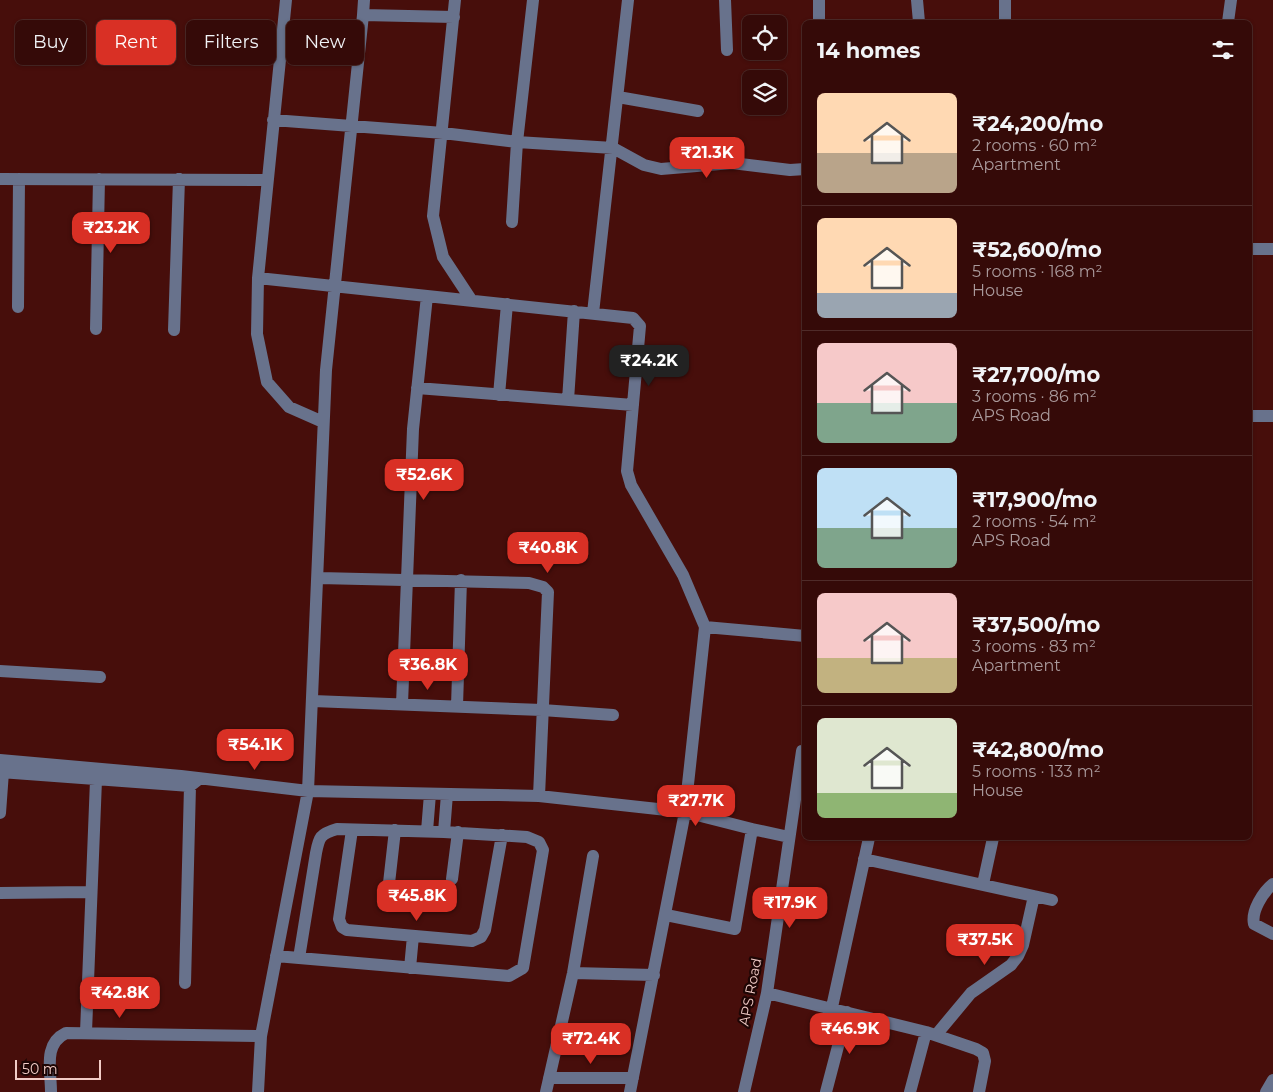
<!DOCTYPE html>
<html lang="en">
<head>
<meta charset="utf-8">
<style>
	:root { --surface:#350a08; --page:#401816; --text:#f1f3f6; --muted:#aa9a9c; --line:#4f2b29; --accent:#d93025 }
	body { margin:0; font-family:Montserrat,sans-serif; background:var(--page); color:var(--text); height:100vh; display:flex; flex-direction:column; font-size:19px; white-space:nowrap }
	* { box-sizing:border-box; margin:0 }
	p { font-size:16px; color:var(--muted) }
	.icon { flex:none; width:28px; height:28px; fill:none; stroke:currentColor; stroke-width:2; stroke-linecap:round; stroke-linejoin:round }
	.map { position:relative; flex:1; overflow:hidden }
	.sheet { position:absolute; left:802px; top:20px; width:450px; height:820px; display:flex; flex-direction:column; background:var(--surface); border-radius:8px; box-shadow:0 1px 4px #0004,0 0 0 1px var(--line) }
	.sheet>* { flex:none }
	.hud { position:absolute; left:15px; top:20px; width:475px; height:45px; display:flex; gap:10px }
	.tools { position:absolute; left:742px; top:15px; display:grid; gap:10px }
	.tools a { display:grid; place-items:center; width:45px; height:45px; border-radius:8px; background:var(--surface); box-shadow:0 1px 4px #0004,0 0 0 1px var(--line); font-size:25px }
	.scale { position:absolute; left:15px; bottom:12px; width:86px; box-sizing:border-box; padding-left:5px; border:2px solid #f2ccc7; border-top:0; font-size:14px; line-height:18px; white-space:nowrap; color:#f2ccc7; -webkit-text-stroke:4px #1e0605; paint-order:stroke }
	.price { position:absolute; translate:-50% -42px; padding:0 11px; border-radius:10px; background:var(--accent); color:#fff; font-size:16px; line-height:32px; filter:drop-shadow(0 1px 2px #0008) }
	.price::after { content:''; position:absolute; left:50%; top:30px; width:15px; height:11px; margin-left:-8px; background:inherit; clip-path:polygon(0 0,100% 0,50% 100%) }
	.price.current { background:#222; color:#fff }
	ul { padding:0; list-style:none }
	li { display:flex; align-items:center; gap:15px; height:125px; padding:0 15px }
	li+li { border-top:1px solid var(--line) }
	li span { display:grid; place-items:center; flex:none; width:140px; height:100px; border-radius:8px; color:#555 }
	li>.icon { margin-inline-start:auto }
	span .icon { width:60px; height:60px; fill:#fffc; stroke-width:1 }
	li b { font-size:21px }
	h2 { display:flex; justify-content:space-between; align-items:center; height:60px; padding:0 15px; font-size:21px }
	.tag { padding:0 18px; border-radius:8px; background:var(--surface); box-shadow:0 1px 4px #0004,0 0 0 1px var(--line); font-size:18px; line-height:45px }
	.tag.current { background:var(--accent); color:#fff }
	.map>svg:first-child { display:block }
</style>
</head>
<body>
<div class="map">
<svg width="1273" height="1092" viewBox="0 0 1273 1092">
	<rect width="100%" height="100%" fill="#470e0b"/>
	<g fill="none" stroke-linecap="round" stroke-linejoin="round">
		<path stroke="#68728c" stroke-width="12" d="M286,0l-28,278 -1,56 10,48 22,25 34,15
			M455,0l-22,216 10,41 29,44
			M725,0l2,50
			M819,0v22
			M917,0l2,22
			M1005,0v22
			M363,15l1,-15
			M1228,22l3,-22
			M618,97l80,14
			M273,120l170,13 74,9 96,6 31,17 17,4 71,-6 58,7 15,-1
			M0,179l267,1
			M512,222l5,-80 16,-142
			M1250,249h23
			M258,278l375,40 7,8 -13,145 4,14 52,90 22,52
			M18,307l1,-128
			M593,313l35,-313
			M96,329l3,-150
			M174,330l5,-151
			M417,388l216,17
			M499,395l8,-91
			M568,400l6,-89
			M1250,416h23
			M319,578l210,5 14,4 5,5 -9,204
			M0,671l100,6
			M313,701l229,9 71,5
			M402,704l11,-275 14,-133
			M457,706l4,-126
			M0,760l181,16 127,15 231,5 146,16 67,17
			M0,772l190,14 9,-7
			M0,813l3,-41
			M352,830l-13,89 3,8 5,3 125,11 9,-4 4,-7 17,-95
			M427,831l3,-37
			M444,832l3,-38
			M864,859l188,41
			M452,879l6,-47
			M983,884l10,-46
			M1273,884c-10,8 -22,27 -19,40l19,10
			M388,892l7,-62
			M0,893l90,-1
			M666,915l69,14 17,-100 37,8
			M276,956l23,2 210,18 14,-8 20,-118 -4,-8 -12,-5 -83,-5 -107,-3c-17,5 -18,8 -21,24l-17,105
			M410,968l3,-32
			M573,973l81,2
			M185,983l5,-197
			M767,993l159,39 50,17 7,4 2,8 -6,31
			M832,1007l37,-169
			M86,1032l10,-252
			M936,1035l35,-42 40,-28 7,-9 5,-11 11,-49
			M549,1078h84
			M51,1092c0,-22 -8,-48 15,-59l195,3
			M258,1092l3,-56 47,-245 18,-421 37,-355 91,2
			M546,1092l27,-119 20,-117
			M630,1092l55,-280 20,-185 100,9
			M744,1092l23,-99 35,-242h3
			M826,1092l21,-80
			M910,1092l16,-60
			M1266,1092l7,-12"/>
	</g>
	<g text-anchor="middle" stroke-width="4.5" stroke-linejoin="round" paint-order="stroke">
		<g font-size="14" fill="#f2ccc7" stroke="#1e0605">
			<text transform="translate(750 992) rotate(-79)" y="5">APS Road</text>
		</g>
	</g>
</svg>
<div class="tools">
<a><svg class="icon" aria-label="locate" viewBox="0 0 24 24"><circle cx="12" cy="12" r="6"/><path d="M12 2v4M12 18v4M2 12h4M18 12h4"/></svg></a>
<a><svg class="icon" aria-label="layers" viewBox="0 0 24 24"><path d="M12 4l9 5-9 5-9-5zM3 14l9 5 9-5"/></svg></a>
</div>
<div class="scale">50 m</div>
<b class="price" style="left:707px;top:179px">₹21.3K</b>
<b class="price" style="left:111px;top:254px">₹23.2K</b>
<b class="price current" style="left:649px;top:387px">₹24.2K</b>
<b class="price" style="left:424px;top:501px">₹52.6K</b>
<b class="price" style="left:548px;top:574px">₹40.8K</b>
<b class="price" style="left:428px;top:691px">₹36.8K</b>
<b class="price" style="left:255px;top:771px">₹54.1K</b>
<b class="price" style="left:696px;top:827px">₹27.7K</b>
<b class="price" style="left:417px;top:922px">₹45.8K</b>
<b class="price" style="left:790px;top:929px">₹17.9K</b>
<b class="price" style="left:985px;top:966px">₹37.5K</b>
<b class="price" style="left:120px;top:1019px">₹42.8K</b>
<b class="price" style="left:850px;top:1055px">₹46.9K</b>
<b class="price" style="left:591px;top:1065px">₹72.4K</b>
<div class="hud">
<a class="tag">Buy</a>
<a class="tag current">Rent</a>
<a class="tag">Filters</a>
<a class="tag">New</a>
</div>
<section class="sheet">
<h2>14 homes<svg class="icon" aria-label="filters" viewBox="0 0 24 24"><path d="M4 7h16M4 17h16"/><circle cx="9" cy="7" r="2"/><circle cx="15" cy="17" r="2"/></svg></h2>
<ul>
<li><span style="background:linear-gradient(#ffd9b3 60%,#b9a48a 0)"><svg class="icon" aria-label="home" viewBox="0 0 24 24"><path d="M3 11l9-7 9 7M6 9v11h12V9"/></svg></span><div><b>₹24,200/mo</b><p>2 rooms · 60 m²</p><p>Apartment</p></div></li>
<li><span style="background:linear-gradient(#ffd9b3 75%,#9aa5b1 0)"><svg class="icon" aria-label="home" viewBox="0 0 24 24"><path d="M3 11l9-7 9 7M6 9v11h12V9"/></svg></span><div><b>₹52,600/mo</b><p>5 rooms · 168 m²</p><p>House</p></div></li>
<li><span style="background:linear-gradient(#f6c9c9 60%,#7fa58c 0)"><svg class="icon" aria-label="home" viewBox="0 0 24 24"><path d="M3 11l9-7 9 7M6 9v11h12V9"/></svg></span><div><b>₹27,700/mo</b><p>3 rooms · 86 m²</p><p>APS Road</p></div></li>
<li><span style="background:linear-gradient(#bfe0f5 60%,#7fa58c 0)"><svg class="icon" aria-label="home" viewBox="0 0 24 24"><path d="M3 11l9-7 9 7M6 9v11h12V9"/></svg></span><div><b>₹17,900/mo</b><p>2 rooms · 54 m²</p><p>APS Road</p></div></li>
<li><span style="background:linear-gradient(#f6c9c9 65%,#c2b280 0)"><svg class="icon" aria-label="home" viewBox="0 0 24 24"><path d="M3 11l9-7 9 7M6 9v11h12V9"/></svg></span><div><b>₹37,500/mo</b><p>3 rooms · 83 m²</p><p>Apartment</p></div></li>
<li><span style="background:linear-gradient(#dfe7d0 75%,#8fb573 0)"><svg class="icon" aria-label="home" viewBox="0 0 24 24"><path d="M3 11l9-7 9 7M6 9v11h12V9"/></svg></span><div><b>₹42,800/mo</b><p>5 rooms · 133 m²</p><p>House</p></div></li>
</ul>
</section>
</div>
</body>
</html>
